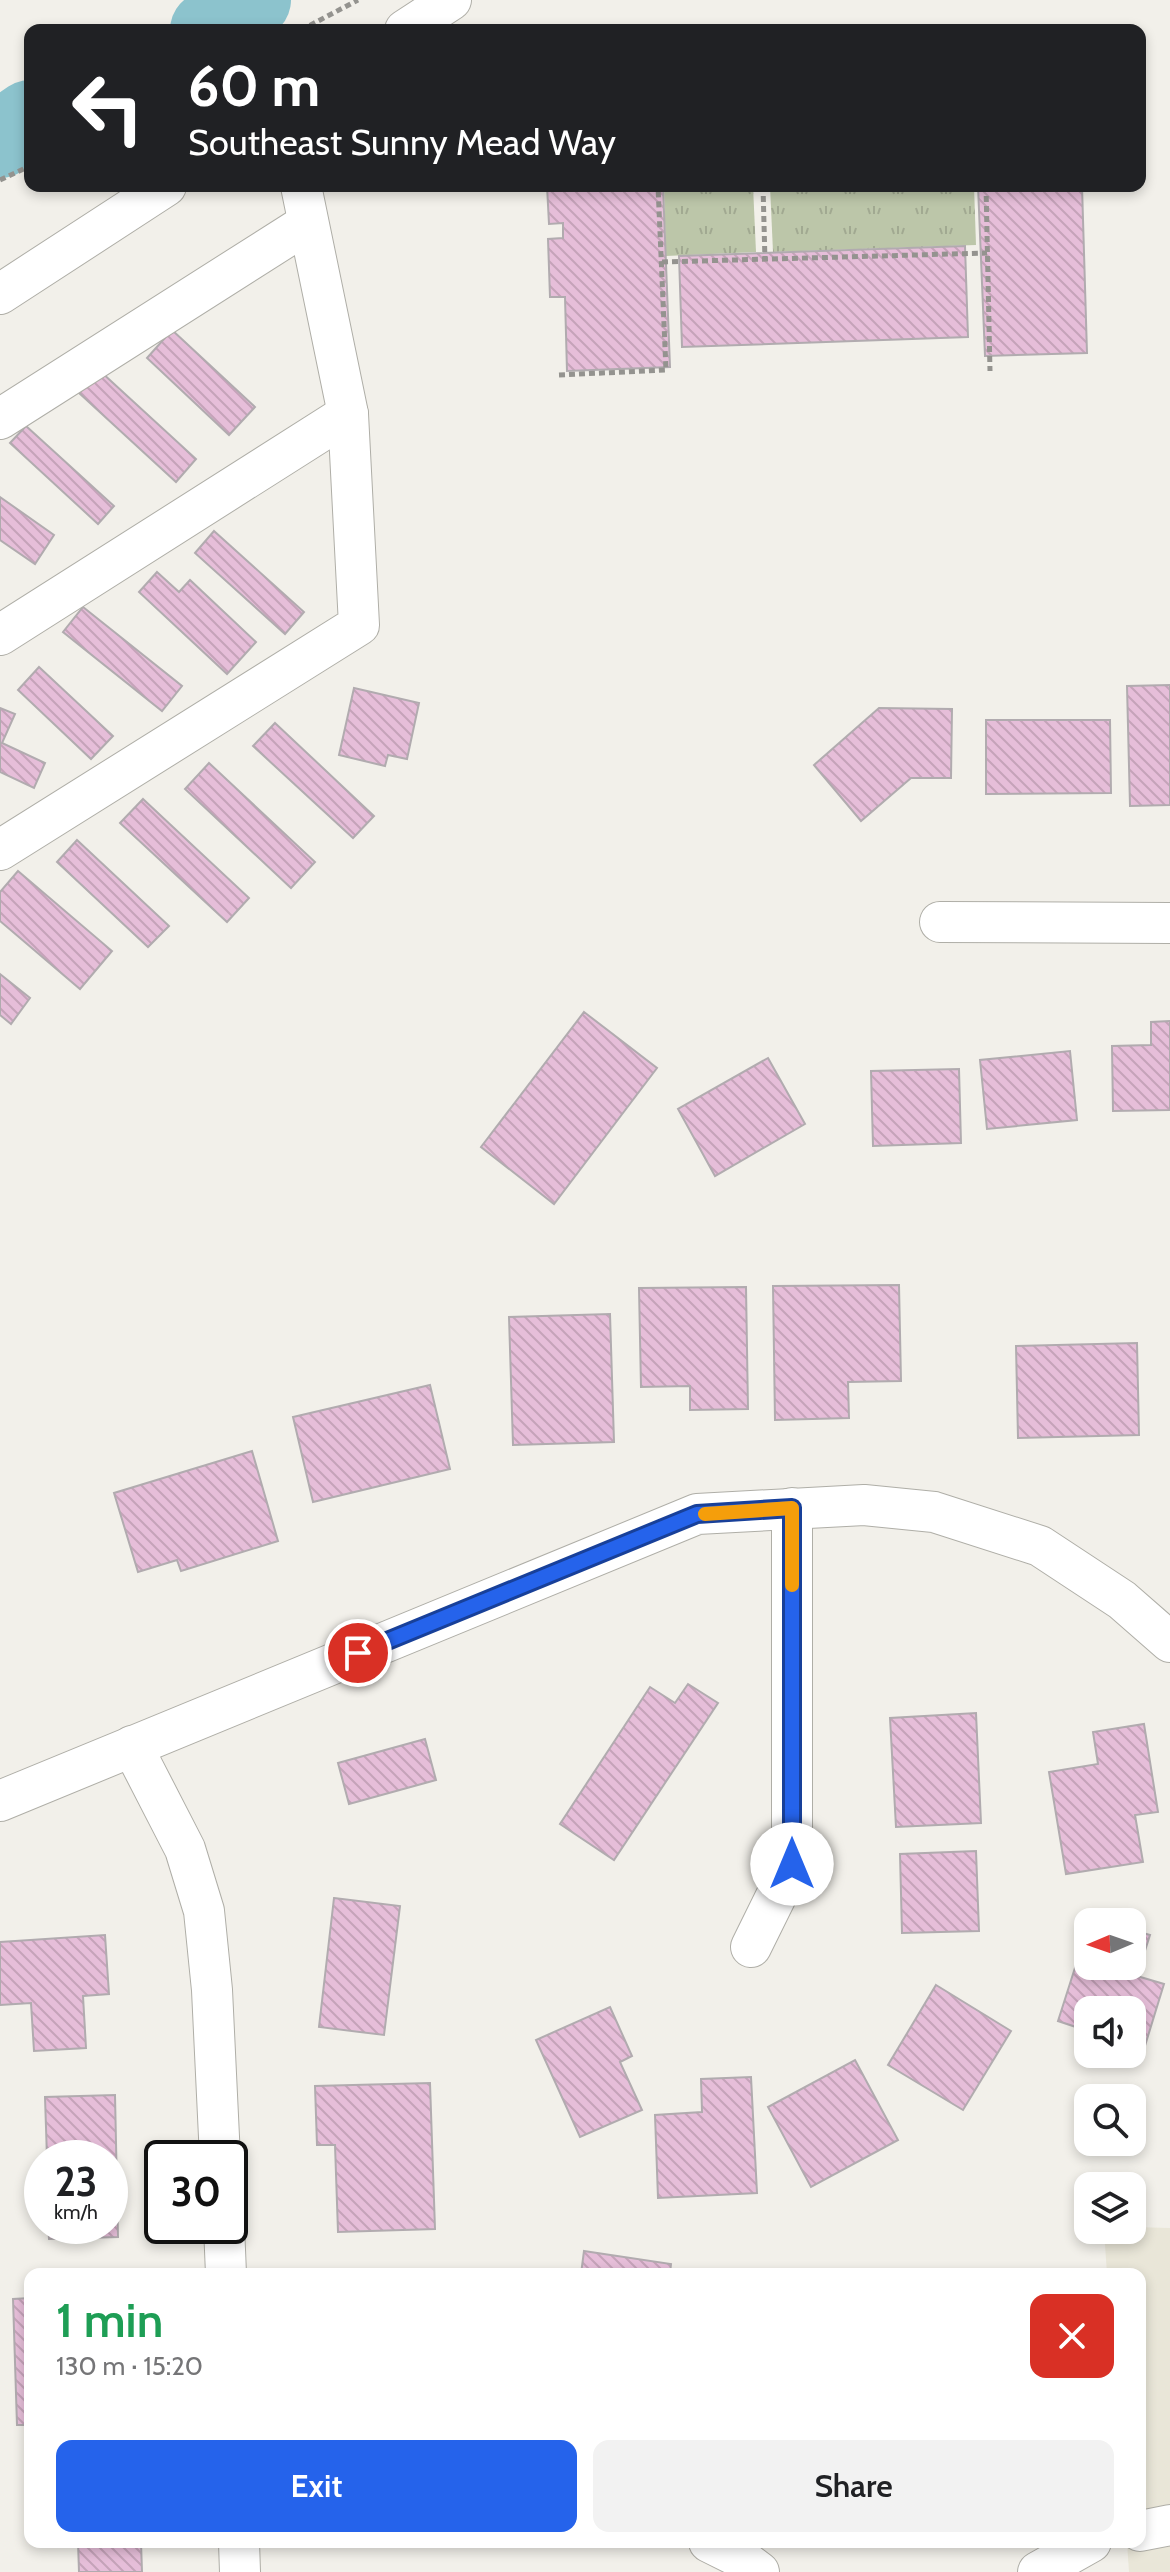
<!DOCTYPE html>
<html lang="en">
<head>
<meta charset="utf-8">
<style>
  :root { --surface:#fff; --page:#f2f2f2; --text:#202124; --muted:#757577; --accent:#2563eb }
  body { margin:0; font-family:Cabin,sans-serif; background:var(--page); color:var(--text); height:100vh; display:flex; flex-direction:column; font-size:30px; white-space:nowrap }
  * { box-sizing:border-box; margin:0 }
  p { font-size:26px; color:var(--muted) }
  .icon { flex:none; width:44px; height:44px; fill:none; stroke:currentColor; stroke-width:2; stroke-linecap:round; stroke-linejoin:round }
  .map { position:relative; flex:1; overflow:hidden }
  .drawer { position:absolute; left:24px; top:2268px; width:1122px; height:280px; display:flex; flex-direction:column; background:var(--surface); border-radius:16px; box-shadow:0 4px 12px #0003 }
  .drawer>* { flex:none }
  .hud { position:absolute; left:24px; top:24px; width:1122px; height:168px; border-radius:16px; box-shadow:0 4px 12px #0003; background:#202124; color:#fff; overflow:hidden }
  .needle { width:52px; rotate:268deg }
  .fabs { position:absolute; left:1074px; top:1908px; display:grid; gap:16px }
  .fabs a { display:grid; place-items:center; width:72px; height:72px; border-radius:16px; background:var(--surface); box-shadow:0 4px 12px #0003; font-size:40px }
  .speed { position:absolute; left:24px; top:2140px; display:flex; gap:16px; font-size:40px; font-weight:700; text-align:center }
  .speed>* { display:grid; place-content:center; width:104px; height:104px; border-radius:50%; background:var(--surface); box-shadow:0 4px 12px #0003; line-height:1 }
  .speed small { font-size:20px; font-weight:400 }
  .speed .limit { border:4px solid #111; border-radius:12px; background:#fff; color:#111 }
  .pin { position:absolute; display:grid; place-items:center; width:68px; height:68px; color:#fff; margin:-34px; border:4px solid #fff; border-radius:50%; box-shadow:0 2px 8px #0007 }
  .me { position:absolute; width:88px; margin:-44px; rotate:0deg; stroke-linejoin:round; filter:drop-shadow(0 0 6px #0008) }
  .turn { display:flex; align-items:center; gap:28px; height:168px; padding:0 32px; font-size:36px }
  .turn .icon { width:104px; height:104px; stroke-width:2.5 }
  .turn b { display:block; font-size:56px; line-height:68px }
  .round { display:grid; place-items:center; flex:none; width:84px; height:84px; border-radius:16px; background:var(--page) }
  .summary { display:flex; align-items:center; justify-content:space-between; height:136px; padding:0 32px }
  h1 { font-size:48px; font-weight:600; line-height:60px; color:#1e9e55 }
  .button { display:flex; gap:16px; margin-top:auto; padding:16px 32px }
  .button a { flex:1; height:92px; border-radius:16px; background:var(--accent); color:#fff; font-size:32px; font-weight:600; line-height:92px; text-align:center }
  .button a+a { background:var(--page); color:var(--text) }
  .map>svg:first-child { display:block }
  .built { fill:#e9e6d8 }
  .grass { fill:url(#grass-tufts) }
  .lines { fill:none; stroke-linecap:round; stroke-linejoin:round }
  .river { stroke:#8cc3cd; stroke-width:78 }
  .building { fill:url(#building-back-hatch); stroke:#b1abaf; stroke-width:2 }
  .street-casing { stroke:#afaea7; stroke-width:42 }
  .path { stroke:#94938f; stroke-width:5; stroke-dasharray:6 4; stroke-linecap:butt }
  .street { stroke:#fff; stroke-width:40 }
  .route-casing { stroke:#184099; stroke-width:20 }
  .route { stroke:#2563eb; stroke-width:14 }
  .slow { stroke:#f59e0b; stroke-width:14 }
</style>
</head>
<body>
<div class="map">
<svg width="1170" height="2572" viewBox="0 0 1170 2572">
  <defs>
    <pattern id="grass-tufts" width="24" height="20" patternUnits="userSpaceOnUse" patternTransform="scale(2)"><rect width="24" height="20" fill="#bcc6a9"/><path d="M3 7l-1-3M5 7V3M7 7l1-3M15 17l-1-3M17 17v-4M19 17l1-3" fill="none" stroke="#a1a991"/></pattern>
    <pattern id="building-back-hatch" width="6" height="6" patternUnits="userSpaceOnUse" patternTransform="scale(2)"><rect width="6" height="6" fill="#e6bed9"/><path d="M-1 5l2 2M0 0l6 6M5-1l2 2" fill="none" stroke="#c5a3b9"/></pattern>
  </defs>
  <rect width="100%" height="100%" fill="#f2f0ea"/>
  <path class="built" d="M1132,2227L1170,2228V2572H1129L1127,2542H1140V2274H1107L1104,2230H1132Z"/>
  <g class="grass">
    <path d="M664,186H753L756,252L666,256Z"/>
    <path d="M770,186H974L976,245L773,252Z"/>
  </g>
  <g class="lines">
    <g class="river">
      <path d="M209,30L252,0"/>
      <path d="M0,139L30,119"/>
    </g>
  </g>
  <g class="building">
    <path d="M547,186H663L670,367L567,371L565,297H550L548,239L563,238V223L549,224Z"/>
    <path d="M978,186H1082L1087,353L985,356Z"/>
    <path d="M965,246L968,337L682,347L679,256Z"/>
    <path d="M172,330L255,407L229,435L147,358Z"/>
    <path d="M100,371L196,459L176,482L79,393Z"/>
    <path d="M26,426L114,506L98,524L10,443Z"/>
    <path d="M0,497L54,535L35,564L0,540Z"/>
    <path d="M214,531L304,612L285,634L195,553Z"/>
    <path d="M157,572L179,592L190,580L256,642L227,674L139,592Z"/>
    <path d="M83,607L182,686L162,711L63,632Z"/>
    <path d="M39,667L113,736L91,759L18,690Z"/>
    <path d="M1170,685V805L1130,806L1127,686Z"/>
    <path d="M354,688L419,703L407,759L388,755L385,766L339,755Z"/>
    <path d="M0,708L15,714L2,743L45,763L34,788L0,772Z"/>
    <path d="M879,708L952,709L951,778H911L861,821L814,765Z"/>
    <path d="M986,720H1110L1111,793L986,794Z"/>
    <path d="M275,723L374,816L353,838L253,746Z"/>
    <path d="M209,763L315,862L291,888L185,789Z"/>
    <path d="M143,799L249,898L227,922L120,823Z"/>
    <path d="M77,840L169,926L148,947L57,862Z"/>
    <path d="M18,871L112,951L80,989L0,921V892Z"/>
    <path d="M0,974L30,998L11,1024L0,1015Z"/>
    <path d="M584,1012L657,1068L554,1204L481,1147Z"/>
    <path d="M1170,1021V1110L1113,1111L1112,1046L1151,1045V1022Z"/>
    <path d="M1070,1051L1077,1120L987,1129L980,1060Z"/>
    <path d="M768,1058L805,1124L715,1176L678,1109Z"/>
    <path d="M959,1069L961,1143L873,1146L871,1071Z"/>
    <path d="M899,1285L901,1381L848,1382L849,1418L775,1420L773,1286Z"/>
    <path d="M746,1287L748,1409L690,1410V1386L641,1387L639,1288Z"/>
    <path d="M610,1314L614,1442L513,1445L509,1317Z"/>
    <path d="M1137,1343L1139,1435L1018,1438L1016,1346Z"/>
    <path d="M430,1385L450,1469L313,1502L293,1417Z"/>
    <path d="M252,1451L278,1541L181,1571L177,1560L138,1572L114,1493Z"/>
    <path d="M688,1684L718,1703L614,1860L560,1824L650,1687L675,1703Z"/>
    <path d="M976,1713L981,1823L896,1827L890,1718Z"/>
    <path d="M1144,1724L1158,1812L1135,1815L1143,1862L1066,1874L1049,1772L1098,1764L1093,1732Z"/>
    <path d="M425,1739L436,1780L349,1804L338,1763Z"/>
    <path d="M976,1851L979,1931L902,1933L900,1854Z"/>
    <path d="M334,1898L400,1906L384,2035L319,2027Z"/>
    <path d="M1088,1927V1966H1132V1930L1150,1935L1137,1976L1164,1984L1144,2049L1132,2045V2010H1088V2031L1058,2021Z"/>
    <path d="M105,1935L109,1994L83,1996L86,2048L34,2051L31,2003L0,2005V1942Z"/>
    <path d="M936,1985L1011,2031L963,2110L888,2065Z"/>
    <path d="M610,2007L632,2056L620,2062L642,2110L580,2137L536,2040Z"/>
    <path d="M855,2060L898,2140L811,2187L768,2107Z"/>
    <path d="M751,2077L757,2193L658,2198L655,2115L702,2112L701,2079Z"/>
    <path d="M430,2083L435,2229L338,2232L335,2145H317L315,2086Z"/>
    <path d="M115,2095L118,2237L49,2239L48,2226H110V2158H47L45,2097Z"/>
    <path d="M584,2251L671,2264L670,2274H581Z"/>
    <path d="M997,2271V2274H885V2273Z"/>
    <path d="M30,2298V2425H17L13,2299Z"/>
    <path d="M78,2542H141L142,2572H79Z"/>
  </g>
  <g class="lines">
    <g class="street-casing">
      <g id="street">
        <path d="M405,30L451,0"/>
        <path d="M0,294L166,186"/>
        <path d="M0,419L308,223"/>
        <path d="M0,635L348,414"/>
        <path d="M0,850L359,625L348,414L301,186"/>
        <path d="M940,922L1170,923"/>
        <path d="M132,1746L185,1849L204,1911L212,1990L220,2158"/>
        <path d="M0,1801L697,1514L864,1505L934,1512L1040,1546L1122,1600L1170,1642"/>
        <path d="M751,1947L792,1864V1508"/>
        <path d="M224,2226L226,2274"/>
        <path d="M1140,2531L1170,2525"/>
        <path d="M239,2542L240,2572"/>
        <path d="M709,2542L739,2557L759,2572"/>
        <path d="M1038,2572L1091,2542"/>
      </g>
    </g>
    <g class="path">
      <path d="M301,30L358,0"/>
      <path d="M0,180L30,166"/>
      <path d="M763,186L765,261"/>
      <path d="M986,186L990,371"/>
      <path d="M662,262L987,253"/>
      <path d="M559,375L666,370L658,186"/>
    </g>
    <use href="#street" class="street"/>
  </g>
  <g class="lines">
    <g class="route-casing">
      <path id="route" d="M358,1653L697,1514L792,1508V1864"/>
    </g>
    <use href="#route" class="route"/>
    <path class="slow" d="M705,1514L792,1508V1585"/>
  </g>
</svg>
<div class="fabs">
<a><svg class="needle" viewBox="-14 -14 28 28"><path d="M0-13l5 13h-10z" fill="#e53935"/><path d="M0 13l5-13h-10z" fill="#757577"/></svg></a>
<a><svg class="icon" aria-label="sound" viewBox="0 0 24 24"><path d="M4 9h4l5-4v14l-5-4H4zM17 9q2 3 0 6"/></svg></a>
<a><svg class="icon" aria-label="search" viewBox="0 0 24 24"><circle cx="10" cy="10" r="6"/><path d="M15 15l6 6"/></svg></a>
<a><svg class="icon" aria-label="layers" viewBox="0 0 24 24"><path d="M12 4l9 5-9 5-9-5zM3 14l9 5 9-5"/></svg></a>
</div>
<div class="speed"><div>23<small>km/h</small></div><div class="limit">30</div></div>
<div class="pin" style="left:358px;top:1653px;background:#d93025"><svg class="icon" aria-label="arrive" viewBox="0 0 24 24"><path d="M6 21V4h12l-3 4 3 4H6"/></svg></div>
<svg class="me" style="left:792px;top:1864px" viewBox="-20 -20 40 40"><circle r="19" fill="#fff"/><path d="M0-13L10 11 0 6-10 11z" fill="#2563eb"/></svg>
<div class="hud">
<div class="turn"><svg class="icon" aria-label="left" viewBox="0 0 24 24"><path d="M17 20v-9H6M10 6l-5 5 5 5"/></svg><div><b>60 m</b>Southeast Sunny Mead Way</div></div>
</div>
<section class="drawer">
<div class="summary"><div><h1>1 min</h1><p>130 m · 15:20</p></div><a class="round" style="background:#d93025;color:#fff"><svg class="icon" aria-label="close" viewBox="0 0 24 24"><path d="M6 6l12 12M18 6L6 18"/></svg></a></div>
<div class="button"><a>Exit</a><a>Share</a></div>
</section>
</div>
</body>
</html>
